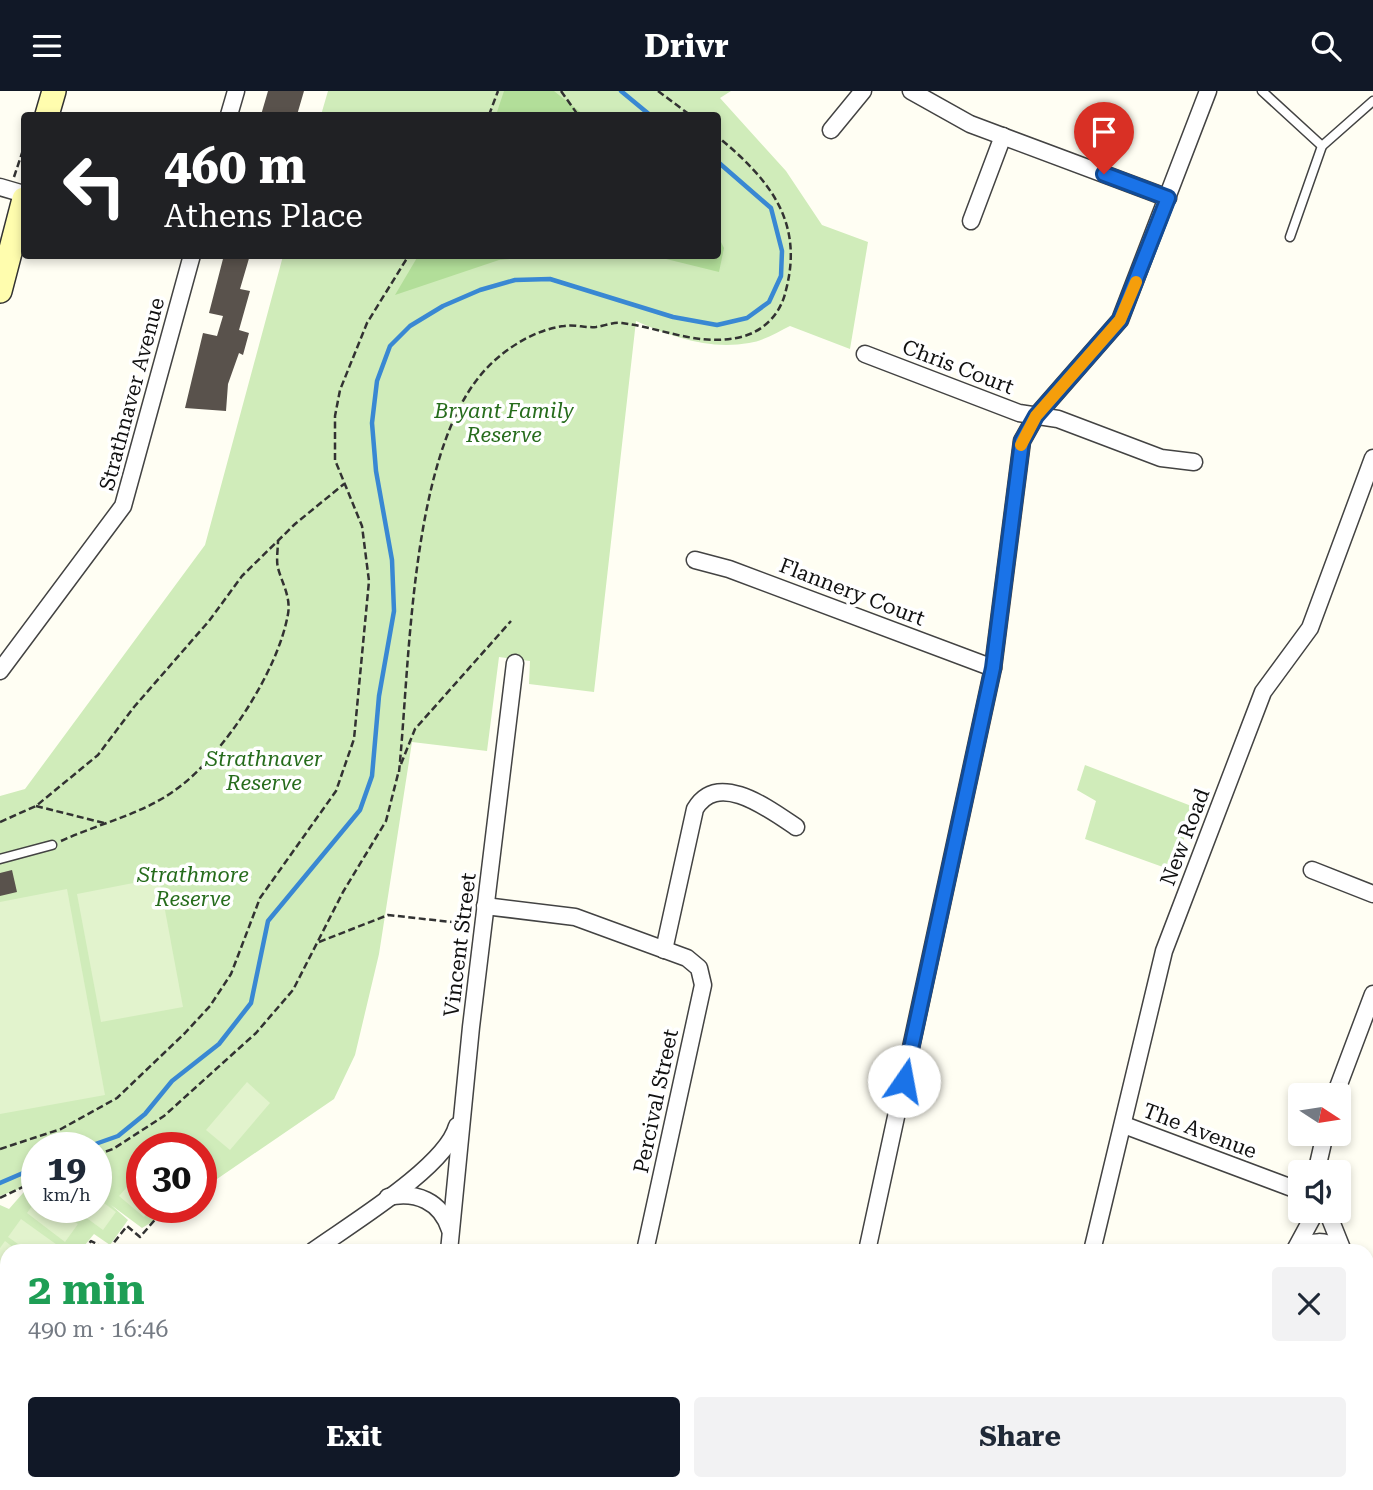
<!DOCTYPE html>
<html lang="en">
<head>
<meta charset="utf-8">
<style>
  :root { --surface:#fff; --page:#f2f2f3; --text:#1f2937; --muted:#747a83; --accent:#111827 }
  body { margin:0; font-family:"Roboto Serif",serif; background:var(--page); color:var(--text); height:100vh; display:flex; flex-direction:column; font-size:26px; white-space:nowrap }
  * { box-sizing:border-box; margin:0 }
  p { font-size:23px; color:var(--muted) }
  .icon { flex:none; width:38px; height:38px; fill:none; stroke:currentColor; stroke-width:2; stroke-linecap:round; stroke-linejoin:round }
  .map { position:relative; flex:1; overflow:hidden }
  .details { position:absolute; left:0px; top:1153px; width:1374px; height:247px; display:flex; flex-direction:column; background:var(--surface); border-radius:21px 21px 0 0; box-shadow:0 4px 10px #0003 }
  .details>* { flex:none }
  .guide { position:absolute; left:21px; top:21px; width:700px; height:147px; border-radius:7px; box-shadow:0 4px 10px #0003; background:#202124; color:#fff; overflow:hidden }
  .needle { width:46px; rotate:102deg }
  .tools { position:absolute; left:1288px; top:992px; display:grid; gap:14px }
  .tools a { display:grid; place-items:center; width:63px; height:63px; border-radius:7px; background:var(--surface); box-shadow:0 4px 10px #0003; font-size:35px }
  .speed { position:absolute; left:21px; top:1041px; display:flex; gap:14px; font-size:35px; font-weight:700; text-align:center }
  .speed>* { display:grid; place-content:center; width:91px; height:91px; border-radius:50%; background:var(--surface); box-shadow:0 4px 10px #0003; line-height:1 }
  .speed small { font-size:18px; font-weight:400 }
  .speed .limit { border:10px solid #d22; background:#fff; color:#111 }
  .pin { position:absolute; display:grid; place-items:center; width:60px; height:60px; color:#fff; margin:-72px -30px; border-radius:50% 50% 50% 0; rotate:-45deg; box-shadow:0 0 7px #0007 }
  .pin .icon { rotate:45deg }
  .me { position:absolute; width:77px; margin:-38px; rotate:12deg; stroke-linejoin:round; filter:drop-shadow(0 0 5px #0008) }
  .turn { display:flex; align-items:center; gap:24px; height:147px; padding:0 28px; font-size:32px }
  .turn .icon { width:91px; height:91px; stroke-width:2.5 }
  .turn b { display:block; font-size:49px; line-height:60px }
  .round { display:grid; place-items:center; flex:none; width:74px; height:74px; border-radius:7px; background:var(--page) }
  .headline { display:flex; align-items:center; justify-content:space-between; height:119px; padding:0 28px }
  h1 { font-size:42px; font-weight:700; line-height:52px; color:#1e9e55 }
  .primary-button { display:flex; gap:14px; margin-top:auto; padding:14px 28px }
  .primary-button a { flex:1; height:80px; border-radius:7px; background:var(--accent); color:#fff; font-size:28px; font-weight:700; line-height:80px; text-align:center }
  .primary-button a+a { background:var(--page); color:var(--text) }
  header { display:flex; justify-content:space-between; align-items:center; height:91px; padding:0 28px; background:var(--accent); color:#fff; font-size:32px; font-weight:700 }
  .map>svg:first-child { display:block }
  .green { fill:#d0ecba; fill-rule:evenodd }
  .forest { fill:#b2de99 }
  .pitch { fill:#e2f3cd }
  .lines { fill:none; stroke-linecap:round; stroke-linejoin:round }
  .stream { stroke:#3988d3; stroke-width:4.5 }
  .building { fill:#59524c }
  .lane-casing { stroke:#434343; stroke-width:11 }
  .street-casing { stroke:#434343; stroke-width:19 }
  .secondary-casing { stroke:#323232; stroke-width:26 }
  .path { stroke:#323232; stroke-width:2.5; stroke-dasharray:7 3.5; stroke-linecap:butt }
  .lane { stroke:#fff; stroke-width:8 }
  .street { stroke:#fff; stroke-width:16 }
  .secondary { stroke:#fffdae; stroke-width:23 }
  .route-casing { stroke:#114b97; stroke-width:18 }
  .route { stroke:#1a73e8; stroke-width:12 }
  .slow { stroke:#f59e0b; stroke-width:12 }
  .labels { text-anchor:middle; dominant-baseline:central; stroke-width:7; stroke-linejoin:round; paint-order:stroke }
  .street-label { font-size:21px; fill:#101010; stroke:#fff }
  .park-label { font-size:21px; font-style:italic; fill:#266c1c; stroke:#fff }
</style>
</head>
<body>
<header><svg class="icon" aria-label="menu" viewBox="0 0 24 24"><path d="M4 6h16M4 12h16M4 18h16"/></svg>Drivr<svg class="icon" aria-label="search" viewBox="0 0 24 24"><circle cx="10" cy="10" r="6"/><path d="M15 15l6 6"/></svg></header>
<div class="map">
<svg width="1373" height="1399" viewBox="0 0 1373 1399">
  <rect width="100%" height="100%" fill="#fffef3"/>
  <g class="green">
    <path d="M328,0H731L720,7L786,80L822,134L868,151L850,258L790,235C778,241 763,250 749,252C709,259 672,246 636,230L594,601L529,593L530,570L499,566L487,660L412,651L379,863L355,964L334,1008L201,1099V1057H142V1116L175,1117L142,1137L111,1114L128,1129L110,1154L94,1143L80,1160H7V1204L0,1199V1114L9,1118L30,1094L0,1105V705L25,698L205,454L283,165L718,164V24H321ZM37,1057H96V1116H37V1095L34,1093L37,1091Z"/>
    <path d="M1085,674L1194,716L1174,780L1085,748L1096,710L1077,699Z"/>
  </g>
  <g class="forest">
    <path d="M504,0H554L584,24H496Z"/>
    <path d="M718,145L724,157L719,181L654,165L718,164Z"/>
    <path d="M418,165V164L540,165L499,169L395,204Z"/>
  </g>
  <g class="pitch">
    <path d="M159,787L183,916L101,931L77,803Z"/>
    <path d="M67,798L105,1004L0,1023V811Z"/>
    <path d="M247,991L270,1012L230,1059L206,1039Z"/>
    <path d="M142,1079V1116L151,1117L144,1126L119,1105Z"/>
    <path d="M96,1106L116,1121L103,1139L73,1117L96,1116Z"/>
    <path d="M37,1108V1116L56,1117L78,1133L65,1151L27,1122Z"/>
    <path d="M21,1128L60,1156L57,1160H28L8,1146Z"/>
    <path d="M5,1150L18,1160H7V1180L0,1175V1157Z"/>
  </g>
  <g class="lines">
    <g class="stream">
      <path d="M621,0L650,24"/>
      <path d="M84,1057L118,1045L145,1023L172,990L219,953L251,912L268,830L360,719L372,685L379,605L394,520L392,469L376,380L372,332L377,290L390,255L410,235L443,215L480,199L515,189L550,188L673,226L717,234L747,227L769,211L781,185L782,160L771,117L718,71"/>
      <path d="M0,1092L37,1076"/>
    </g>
  </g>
  <g class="building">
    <path d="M268,0H304L297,24H261Z"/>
    <path d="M224,164H250L240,198L250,200L239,239L249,242L243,264L239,262L228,293L226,320L185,317L203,242L217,245L223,225L209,222Z"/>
    <path d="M12,779L17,801L0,805V782Z"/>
  </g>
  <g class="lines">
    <g class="lane-casing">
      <g id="lane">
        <path d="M1262,0L1322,55"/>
        <path d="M1290,146L1322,55L1373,10"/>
        <path d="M0,768L52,754"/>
      </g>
    </g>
    <g class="street-casing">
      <g id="street">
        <path d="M911,0L970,33L1168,107"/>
        <path d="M229,24L236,0"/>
        <path d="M831,39L863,0"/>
        <path d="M0,96L24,103"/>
        <path d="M971,130L1003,45"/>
        <path d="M865,263L1019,322L1058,328L1161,367L1194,371"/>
        <path d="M695,469L729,478L993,577"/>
        <path d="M0,580L123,415L192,164"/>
        <path d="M1312,779L1373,803"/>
        <path d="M485,815L575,826L687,867L699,877L703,894L645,1160"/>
        <path d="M664,859L695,718C718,679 769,718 796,736"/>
        <path d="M1335,1004L1373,903"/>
        <path d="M1124,1034L1300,1100"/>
        <path d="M1316,1082L1325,1043"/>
        <path d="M388,1106C416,1100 441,1110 450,1139"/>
        <path d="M1327,1120L1343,1160"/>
        <path d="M1296,1157L1316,1120"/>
        <path d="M1295,1159C1314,1149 1323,1148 1342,1159"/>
        <path d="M313,1160C349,1134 446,1076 457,1035"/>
        <path d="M449,1160L471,936L515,572"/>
        <path d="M867,1160L993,577L1022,350L1036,325L1120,229L1208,0"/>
        <path d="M1092,1160L1164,860L1263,601L1310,537L1373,367"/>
        <path d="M1367,1244L1373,1265"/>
        <path d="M0,1386L7,1381"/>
        <path d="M362,1399L370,1393"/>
        <path d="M794,1399L797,1393"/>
        <path d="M1001,1399L1003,1393"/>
        <path d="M1204,1399L1206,1393"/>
      </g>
    </g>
    <g class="secondary-casing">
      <g id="secondary">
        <path d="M47,24L54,0"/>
        <path d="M0,200L24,108"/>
      </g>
    </g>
    <g class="path">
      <path d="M561,0L578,24"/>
      <path d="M658,0L690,24"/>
      <path d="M489,24L498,0"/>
      <path d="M14,86L24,56"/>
      <path d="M401,673L415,638L511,530"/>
      <path d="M399,681C410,572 410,372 479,286C499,261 532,239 564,235C574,233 585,237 596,236C604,235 613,231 622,232C662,237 699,256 741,246C765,240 781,222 786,199C804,130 769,88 718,46"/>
      <path d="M36,715L104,732"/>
      <path d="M0,731L36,715L98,664L134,616L209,530L242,485L295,433L344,393"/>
      <path d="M61,750C100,732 144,723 178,697C224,663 278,580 288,523C291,506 282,492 278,477C276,469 278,458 278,450"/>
      <path d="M319,851L388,824L470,833"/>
      <path d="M0,1058L61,1038L117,1007L185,942L210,915L231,883L260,807L336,700L354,648L369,490L362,435L335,369V325L340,299L367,232L409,164"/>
      <path d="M201,1062L205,1058"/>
      <path d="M96,1064L113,1058L164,1025L256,942L293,899L343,801L386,730L398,683"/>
      <path d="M0,1107L37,1089"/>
      <path d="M83,1160L91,1150L108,1159L127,1135L140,1146L166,1116"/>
      <path d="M0,1206L7,1211"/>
      <path d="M518,1399V1393"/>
    </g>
    <use href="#lane" class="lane"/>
    <use href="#street" class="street"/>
    <use href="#secondary" class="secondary"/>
  </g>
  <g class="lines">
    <g class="route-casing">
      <path id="route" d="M904,990L993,577L1022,350L1036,325L1120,229L1168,107L1104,83"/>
    </g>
    <use href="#route" class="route"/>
    <path class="slow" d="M1021,354L1036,325L1120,229L1136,191"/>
  </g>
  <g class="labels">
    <g class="street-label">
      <text transform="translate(958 276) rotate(21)">Chris Court</text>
      <text transform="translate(132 303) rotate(-75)">Strathnaver Avenue</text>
      <text transform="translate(852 501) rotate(21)">Flannery Court</text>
      <text transform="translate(1185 746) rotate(-69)">New Road</text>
      <text transform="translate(460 854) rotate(-83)">Vincent Street</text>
      <text transform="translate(656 1010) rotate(-78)">Percival Street</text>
      <text transform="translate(1200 1040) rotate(21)">The Avenue</text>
    </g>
    <g class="park-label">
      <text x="504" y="320">Bryant Family<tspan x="504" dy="24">Reserve</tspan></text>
      <text x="264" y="668">Strathnaver<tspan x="264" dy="24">Reserve</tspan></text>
      <text x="193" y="784">Strathmore<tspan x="193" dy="24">Reserve</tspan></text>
    </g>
  </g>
</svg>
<div class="tools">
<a><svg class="needle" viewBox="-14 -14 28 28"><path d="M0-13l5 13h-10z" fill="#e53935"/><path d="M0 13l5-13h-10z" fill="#747a83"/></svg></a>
<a><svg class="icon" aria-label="sound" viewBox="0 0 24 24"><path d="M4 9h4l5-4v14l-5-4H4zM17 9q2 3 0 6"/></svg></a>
</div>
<div class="speed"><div>19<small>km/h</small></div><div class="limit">30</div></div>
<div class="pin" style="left:1104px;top:83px;background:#d93025"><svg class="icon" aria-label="arrive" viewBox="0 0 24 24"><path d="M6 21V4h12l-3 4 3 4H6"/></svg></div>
<svg class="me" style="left:904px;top:990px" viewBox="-20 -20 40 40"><circle r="19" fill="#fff"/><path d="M0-13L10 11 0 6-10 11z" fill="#1a73e8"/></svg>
<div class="guide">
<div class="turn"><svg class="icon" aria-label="left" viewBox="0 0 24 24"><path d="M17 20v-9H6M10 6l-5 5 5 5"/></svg><div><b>460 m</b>Athens Place</div></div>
</div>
<section class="details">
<div class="headline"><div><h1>2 min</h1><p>490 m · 16:46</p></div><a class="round"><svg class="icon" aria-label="close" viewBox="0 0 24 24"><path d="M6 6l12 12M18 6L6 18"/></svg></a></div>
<div class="primary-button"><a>Exit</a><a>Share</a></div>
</section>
</div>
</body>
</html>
